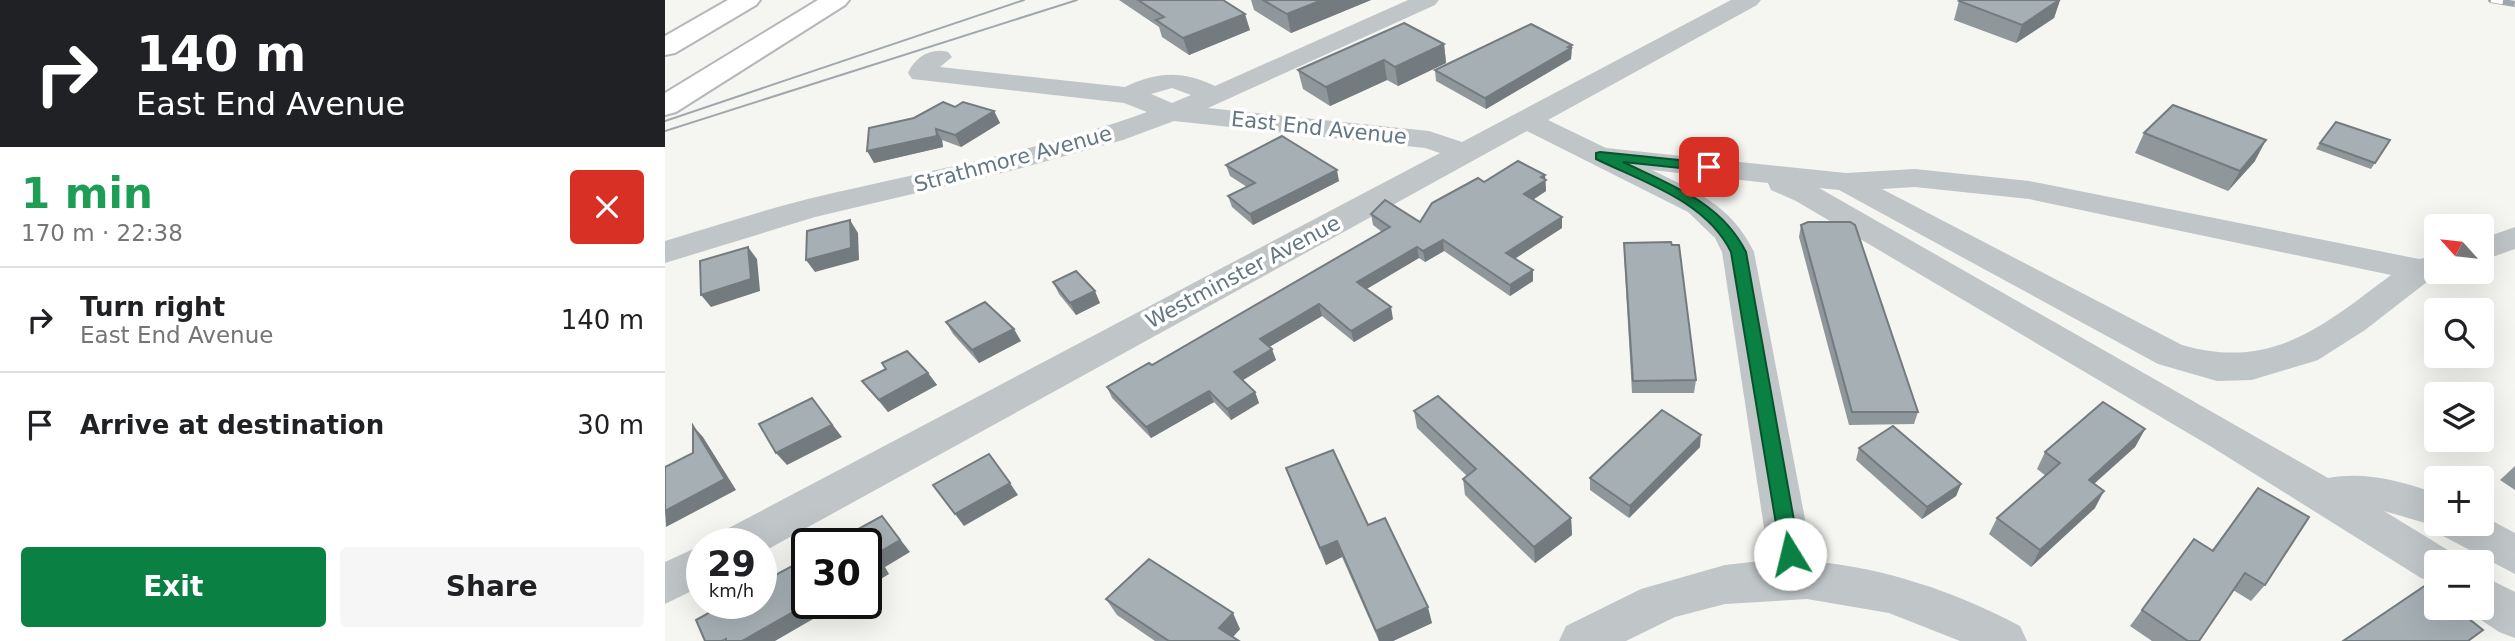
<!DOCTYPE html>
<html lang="en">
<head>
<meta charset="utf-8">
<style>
  :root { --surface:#fff; --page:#f6f6f6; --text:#202124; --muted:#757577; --line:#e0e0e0; --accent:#0b8043 }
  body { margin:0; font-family:"DejaVu Sans",sans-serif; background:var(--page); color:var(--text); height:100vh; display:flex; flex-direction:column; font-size:26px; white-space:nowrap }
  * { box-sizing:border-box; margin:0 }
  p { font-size:23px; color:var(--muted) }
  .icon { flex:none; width:38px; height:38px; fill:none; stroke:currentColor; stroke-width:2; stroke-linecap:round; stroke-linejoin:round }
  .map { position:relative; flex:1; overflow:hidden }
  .panel { display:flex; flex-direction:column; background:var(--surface); width:665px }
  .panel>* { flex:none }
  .guide { background:#202124; color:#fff; overflow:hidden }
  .needle { width:46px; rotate:297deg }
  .tools { position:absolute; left:1759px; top:214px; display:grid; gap:14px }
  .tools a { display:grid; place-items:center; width:70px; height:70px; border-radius:7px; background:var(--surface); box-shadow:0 7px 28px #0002; font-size:35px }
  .speed { position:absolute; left:21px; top:528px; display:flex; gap:14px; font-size:35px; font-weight:700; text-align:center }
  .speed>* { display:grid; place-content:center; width:91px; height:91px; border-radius:50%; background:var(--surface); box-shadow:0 7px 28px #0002; line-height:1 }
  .speed small { font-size:18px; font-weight:400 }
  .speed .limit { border:4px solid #111; border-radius:10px; background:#fff; color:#111 }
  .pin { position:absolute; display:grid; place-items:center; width:60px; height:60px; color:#fff; margin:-30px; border-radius:14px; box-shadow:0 4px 10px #0006 }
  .me { position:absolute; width:77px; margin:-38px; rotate:351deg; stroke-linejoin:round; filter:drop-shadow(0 0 5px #0008) }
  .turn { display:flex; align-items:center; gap:24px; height:147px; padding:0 21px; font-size:32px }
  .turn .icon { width:91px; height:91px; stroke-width:2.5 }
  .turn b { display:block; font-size:49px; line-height:60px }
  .round { display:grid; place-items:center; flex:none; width:74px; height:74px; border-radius:7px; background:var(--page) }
  .headline { display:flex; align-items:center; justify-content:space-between; height:119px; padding:0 21px }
  h1 { font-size:42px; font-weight:700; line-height:52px; color:#1e9e55 }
  .button { display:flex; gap:14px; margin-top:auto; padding:14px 21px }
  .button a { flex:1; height:80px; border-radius:7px; background:var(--accent); color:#fff; font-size:28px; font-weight:700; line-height:80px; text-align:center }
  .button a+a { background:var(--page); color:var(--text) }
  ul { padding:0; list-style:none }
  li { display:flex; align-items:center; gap:21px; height:105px; padding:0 21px; border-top:2px solid var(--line) }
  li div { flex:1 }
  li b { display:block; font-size:26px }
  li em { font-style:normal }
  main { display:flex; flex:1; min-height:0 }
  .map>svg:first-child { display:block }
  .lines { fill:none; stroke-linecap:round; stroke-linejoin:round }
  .highway-casing { stroke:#b3b7ba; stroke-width:4 }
  .minor { fill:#c0c5c7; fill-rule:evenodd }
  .highway { fill:#fff; fill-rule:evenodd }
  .tram { stroke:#a0a8ad; stroke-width:2 }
  .rail-casing { stroke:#a0a8ad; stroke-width:6 }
  .rail { stroke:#fff; stroke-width:4.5; stroke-dasharray:12; stroke-linecap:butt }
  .wall { fill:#8f979b }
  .shaded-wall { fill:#747b7e }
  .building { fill:#a6b0b4; stroke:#747b7e; stroke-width:2 }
  .route { fill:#0b8043; stroke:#07532c; stroke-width:2 }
  .labels { text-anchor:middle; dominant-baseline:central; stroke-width:7; stroke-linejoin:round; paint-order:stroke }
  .street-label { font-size:21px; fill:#637783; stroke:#fff }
</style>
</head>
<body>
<main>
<section class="panel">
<div class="guide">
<div class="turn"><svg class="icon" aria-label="right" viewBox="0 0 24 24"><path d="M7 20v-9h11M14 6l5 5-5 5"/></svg><div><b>140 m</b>East End Avenue</div></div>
</div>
<div class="headline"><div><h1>1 min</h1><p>170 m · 22:38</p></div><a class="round" style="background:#d93025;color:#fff"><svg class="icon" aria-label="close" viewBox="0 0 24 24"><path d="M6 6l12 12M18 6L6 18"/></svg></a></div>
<ul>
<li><svg class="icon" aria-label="right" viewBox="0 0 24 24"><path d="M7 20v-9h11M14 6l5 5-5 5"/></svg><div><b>Turn right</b><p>East End Avenue</p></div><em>140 m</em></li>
<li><svg class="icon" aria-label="arrive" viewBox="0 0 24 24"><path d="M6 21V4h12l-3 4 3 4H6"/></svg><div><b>Arrive at destination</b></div><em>30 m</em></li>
</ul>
<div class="button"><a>Exit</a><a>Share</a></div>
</section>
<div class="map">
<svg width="1850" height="641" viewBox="0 0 1850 641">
  <rect width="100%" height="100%" fill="#f5f5f1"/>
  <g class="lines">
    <g class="highway-casing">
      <g id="highway">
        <path d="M63,0H95L91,5L10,53L0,55V36Z"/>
        <path d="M153,0H184L180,5L11,112L0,115V93Z"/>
      </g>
    </g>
    <g class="minor">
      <path d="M743,0H774L770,5L543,108L764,131L797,142L1066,0H1096L1092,5L883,120L941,148L1181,173L1250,169L1364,181L1754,259L1771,256V271H1781L1780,274L1767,278L1700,330L1653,360L1587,380L1552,381L1493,364L1174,190L1154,188L1663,478C1701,471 1735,481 1771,493V523H1816V515L1850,533V574L1778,536L1774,527L1719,511L1786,552L1791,562H1771V584L1756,578L1545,446L1131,201L1106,190L1103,183L987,170C1032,192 1066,205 1089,252L1148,561C1222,569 1289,591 1355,626L1362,641H1295L1224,613L1142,599L1060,604L1010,617L961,641H894L901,626L976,589L1060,565L1104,560L1057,252L1050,238L1023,212L862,131L96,553V544H52L58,531L775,153L760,148L509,121L458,140L349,170L150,217L0,263V241C47,227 95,211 143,199C256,172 372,152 482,112L459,103L247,79L243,73C250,57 266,47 283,52L287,57L275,67L460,87C494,71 517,71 550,86ZM507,88L526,95L507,103L486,94ZM1250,187L1364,199L1726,275C1658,326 1607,371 1517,345L1217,189Z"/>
      <path d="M1850,227V249L1816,261V239Z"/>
      <path d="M37,545V586L0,604V562Z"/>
      <path d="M1816,575L1850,592V638L1834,632L1800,609L1816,607Z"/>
    </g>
    <use href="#highway" class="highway"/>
    <g class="tram">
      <path d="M0,121L359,0"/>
      <path d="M0,131L412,0"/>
    </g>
    <g class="rail-casing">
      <path id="rail" d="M1826,0L1850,4"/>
    </g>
    <use href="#rail" class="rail"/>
  </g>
  <g class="wall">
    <path d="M454,0H558L585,30L524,55L497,37L494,27Z"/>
    <path d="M586,0H706L626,33L589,10Z"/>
    <path d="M1395,0L1389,18L1351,43L1289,20L1294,1Z"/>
    <path d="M779,44L781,63L733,86L722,80L665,106L638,89L633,70Z"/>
    <path d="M907,45L906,59L821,109L771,81L770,70Z"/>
    <path d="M290,107L329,111L335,123L296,147L277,140L278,147L209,163L249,118Z"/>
    <path d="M1479,133L1590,161L1563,191L1470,153Z"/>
    <path d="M1725,140L1706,169L1651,149L1655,143Z"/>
    <path d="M561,165L674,181L588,225L567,207L563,196L582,187L565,176Z"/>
    <path d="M880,175L881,191L868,200L897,217V228L850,258L868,270V281L845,296L779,251L760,262L754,258L701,289L728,319L689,342L657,316L604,347L611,360L578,380L590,392L594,403L566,420L549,402L486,438L447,398L442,387L487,365L717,232L708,225L706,214L755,222L819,182Z"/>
    <path d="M1136,225L1253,412L1249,424L1184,425L1134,237Z"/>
    <path d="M959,243L1031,380L1029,393H967L959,255Z"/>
    <path d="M388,282L435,303L411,315L394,294Z"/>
    <path d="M281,322L356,341L314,363L288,334Z"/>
    <path d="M263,373L272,385L223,412L197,381Z"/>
    <path d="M749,411L906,518L907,535L870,563L800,495L798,479L802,476L752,428Z"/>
    <path d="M1480,429L1470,447L1429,484L1430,508L1366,567L1324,534L1332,518L1381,476L1372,469L1380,452Z"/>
    <path d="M1035,447L964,518L925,490V478Z"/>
    <path d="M1194,448L1296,484L1291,496L1257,519L1191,460Z"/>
    <path d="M1850,466V490L1835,480Z"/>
    <path d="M621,468L703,525L767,623L728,641H714L677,557L661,565L627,485Z"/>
    <path d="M1593,488L1600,585L1586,601L1568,590L1534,641H1487L1465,626L1529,539L1547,550Z"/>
    <path d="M441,599L575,629L568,637L574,641H490L452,615Z"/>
  </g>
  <g class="shaded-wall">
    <path d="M657,0H706L626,33L622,14Z"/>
    <path d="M1395,0L1389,18L1351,43L1357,25Z"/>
    <path d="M580,14L585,30L524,55L518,38Z"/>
    <path d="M779,44L781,63L733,86L730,67Z"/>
    <path d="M907,45L906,59L821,109L820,98Z"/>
    <path d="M719,60L722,80L665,106L661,87Z"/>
    <path d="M329,111L335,123L296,147L290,135Z"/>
    <path d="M271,129L277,140L278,147L209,163L202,151Z"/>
    <path d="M1601,140L1590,161L1563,191L1575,171Z"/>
    <path d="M672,170L674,181L588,225L585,214Z"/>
    <path d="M880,175L881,191L859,205V194Z"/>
    <path d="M897,217V228L842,264L841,253Z"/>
    <path d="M185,220L193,233L194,260L150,272L141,260Z"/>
    <path d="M778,240L779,251L760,262L758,251Z"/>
    <path d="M83,247L92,259L95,291L46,307L36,295Z"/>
    <path d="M752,247L754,258L695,293L692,282Z"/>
    <path d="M868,270V281L845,296V285Z"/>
    <path d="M430,291L435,303L411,315L405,303Z"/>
    <path d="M654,304L657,316L599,350L595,339Z"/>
    <path d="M726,307L728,319L689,342L686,331Z"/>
    <path d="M349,329L356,341L314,363L307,350Z"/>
    <path d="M607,349L611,360L573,383L569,372Z"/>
    <path d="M263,373L272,385L223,412L214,400Z"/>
    <path d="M544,391L549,402L486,438L481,427Z"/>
    <path d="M590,392L594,403L566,420L562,409Z"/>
    <path d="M147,398L177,437L122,465L111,453Z"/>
    <path d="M28,426L38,437L71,490L1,527L0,511L60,479Z"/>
    <path d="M1480,429L1470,447L1414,497L1424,480Z"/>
    <path d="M1036,435L1035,447L964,518L965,506Z"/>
    <path d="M345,483L353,495L299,526L290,514Z"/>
    <path d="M1296,484L1291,496L1257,519L1262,507Z"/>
    <path d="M1439,491L1430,508L1366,567L1375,550Z"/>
    <path d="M217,516L245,552L220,567L224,574L201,588V570L210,555Z"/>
    <path d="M906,518L907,535L870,563L869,547Z"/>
    <path d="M672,541L677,557L661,565L655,548Z"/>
    <path d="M142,604H174L110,641H77Z"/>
    <path d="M763,607L767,623L728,641H714L711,631Z"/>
    <path d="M568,613L575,629L564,641L554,628Z"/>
  </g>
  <g class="building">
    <path d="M473,0H558L580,14L518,38L491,20L499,17Z"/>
    <path d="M598,0H657L622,14Z"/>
    <path d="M1296,0H1394L1357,25L1294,1Z"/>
    <path d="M739,23L779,44L730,67L719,60L661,87L633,70Z"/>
    <path d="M866,24L907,45L903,47L906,48L820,98L770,70Z"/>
    <path d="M278,102L290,107L298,102L329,111L290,135L271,129L272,136L202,151L204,128L249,118Z"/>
    <path d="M1508,105L1601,140L1575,171L1479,133Z"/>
    <path d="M1671,122L1725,140L1710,163L1655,143Z"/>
    <path d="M617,136L672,170L585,214L563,196L590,183L561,165Z"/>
    <path d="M853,161L880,175L876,177L881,180L859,194L897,217L841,253L868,270L845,285L778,240L758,251L752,247L692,282L726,307L686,331L654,304L595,339L607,349L569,372L590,392L562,409L544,391L481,427L442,387L484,363L487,365L725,227L706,214L720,200L755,222L767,203L813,178L819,182Z"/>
    <path d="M185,220L186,248L141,260L142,231Z"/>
    <path d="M1143,222H1185L1190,225L1253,412H1187L1136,225Z"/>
    <path d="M1006,242L1007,245H1014L1031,380L968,381L959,243Z"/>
    <path d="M83,247L86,279L36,295L35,261Z"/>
    <path d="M411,271L430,291L405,303L388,282Z"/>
    <path d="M320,302L349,329L307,350L281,322Z"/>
    <path d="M242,351L263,373L214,400L197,381L221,369L217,363Z"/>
    <path d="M773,396L906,518L869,547L798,479L811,469L749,411Z"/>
    <path d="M147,398L167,425L111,453L94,424Z"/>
    <path d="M1438,402L1480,429L1424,480L1439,491L1375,550L1332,518L1395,463L1380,452Z"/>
    <path d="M997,410L1036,435L965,506L925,478Z"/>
    <path d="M28,426L60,479L0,511V467L28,453Z"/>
    <path d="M1228,426L1296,484L1262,507L1194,448Z"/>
    <path d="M668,450L703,525L720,518L763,607L711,631L672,541L655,548L621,468Z"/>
    <path d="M324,454L345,483L290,514L268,485Z"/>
    <path d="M1593,488L1644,517L1600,585L1580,573L1534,641H1523L1477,610L1529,539L1548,551Z"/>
    <path d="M217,516L235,540L210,555L214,563L201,570V544H166Z"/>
    <path d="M142,558V604L77,641H61V639L57,641H40L31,620L60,604H96V583Z"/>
    <path d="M484,559L568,613L554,628L574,641H504L441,599Z"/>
    <path d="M1761,585L1771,593V607H1789L1818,630L1803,641H1678Z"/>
  </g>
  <path class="route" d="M935,152L1044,163L1051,167L1044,171L958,162C1006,185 1056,202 1081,252L1135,554L1132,560L1125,562L1118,560L1116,554L1066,252C1041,201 978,182 931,159V153Z"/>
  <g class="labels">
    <g class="street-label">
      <text transform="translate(654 128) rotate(6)">East End Avenue</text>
      <text transform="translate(348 159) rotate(-15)">Strathmore Avenue</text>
      <text transform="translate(578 272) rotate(-28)">Westminster Avenue</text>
    </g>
  </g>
</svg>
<div class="tools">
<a><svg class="needle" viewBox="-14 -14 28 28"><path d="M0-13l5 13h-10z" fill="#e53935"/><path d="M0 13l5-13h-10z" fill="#757577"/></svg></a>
<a><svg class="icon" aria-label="search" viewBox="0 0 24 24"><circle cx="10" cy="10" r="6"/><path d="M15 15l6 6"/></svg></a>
<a><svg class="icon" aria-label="layers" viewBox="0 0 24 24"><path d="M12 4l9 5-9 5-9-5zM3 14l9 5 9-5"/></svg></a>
<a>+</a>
<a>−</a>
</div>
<div class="speed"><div>29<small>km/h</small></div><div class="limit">30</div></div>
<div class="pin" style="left:1044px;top:167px;background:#d93025"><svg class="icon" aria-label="arrive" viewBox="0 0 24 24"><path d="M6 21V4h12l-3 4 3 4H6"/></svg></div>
<svg class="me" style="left:1125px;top:554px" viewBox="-20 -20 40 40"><circle r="19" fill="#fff"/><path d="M0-13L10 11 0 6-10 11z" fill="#0b8043"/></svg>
</div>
</main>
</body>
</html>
